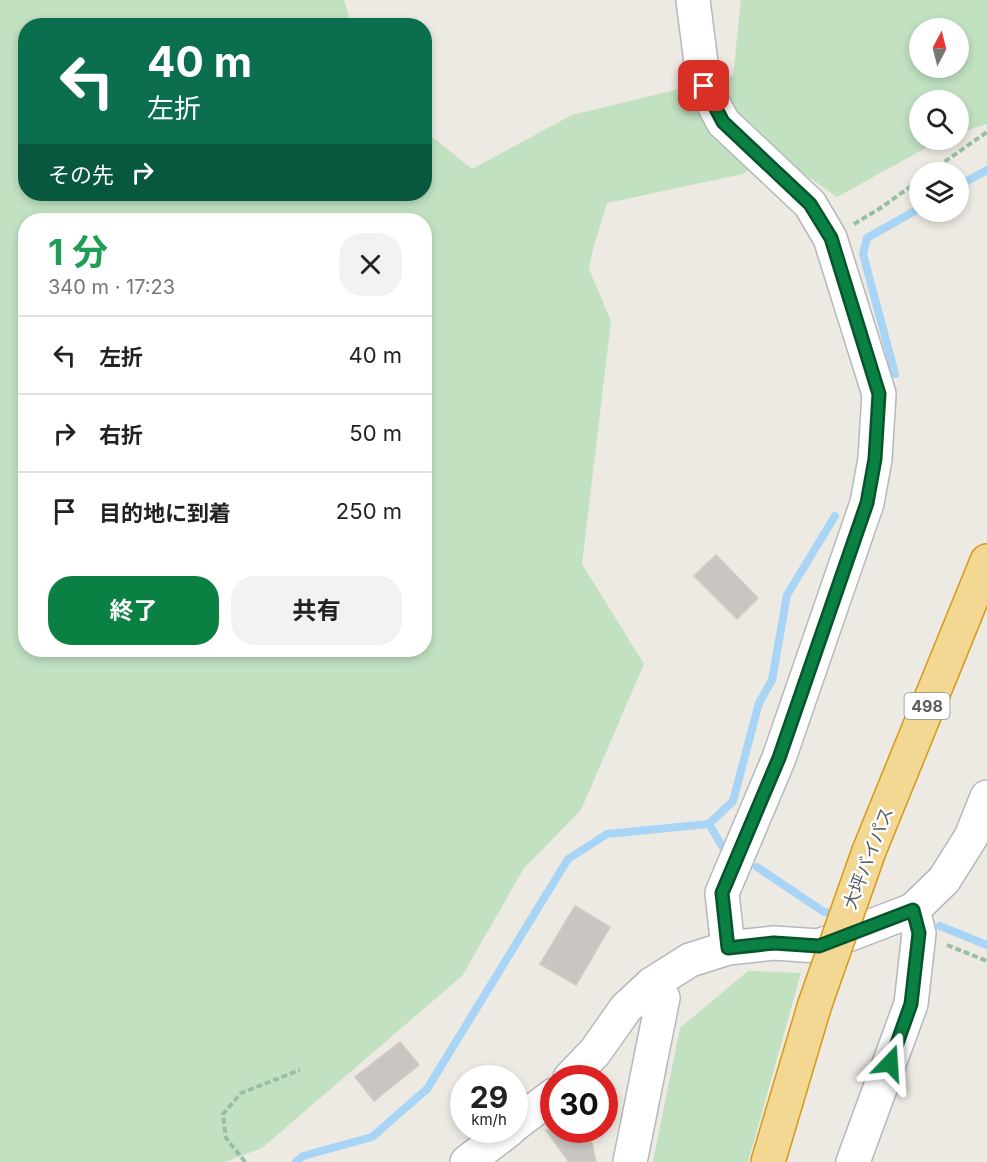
<!DOCTYPE html>
<html lang="ja">
<head>
<meta charset="utf-8">
<style>
  :root { --surface:#fff; --page:#f2f2f2; --text:#222; --muted:#767676; --line:#e0e0e0; --accent:#0b8043 }
  body { margin:0; font-family:Inter,"Noto Sans JP",sans-serif; background:var(--page); color:var(--text); height:100vh; display:flex; flex-direction:column; font-size:22px; white-space:nowrap }
  * { box-sizing:border-box; margin:0 }
  p { font-size:20px; color:var(--muted) }
  .icon { flex:none; width:33px; height:33px; fill:none; stroke:currentColor; stroke-width:2; stroke-linecap:round; stroke-linejoin:round }
  .map { position:relative; flex:1; overflow:hidden }
  .side { position:absolute; left:18px; top:213px; width:414px; height:444px; display:flex; flex-direction:column; background:var(--surface); border-radius:24px; box-shadow:0 3px 9px #0003 }
  .side>* { flex:none }
  .banner { position:absolute; left:18px; top:18px; width:414px; height:183px; border-radius:24px; box-shadow:0 3px 9px #0003; background:#0b6e4f; color:#fff; overflow:hidden }
  .needle { width:39px; rotate:7deg }
  .controls { position:absolute; left:909px; top:18px; display:grid; gap:12px }
  .controls a { display:grid; place-items:center; width:60px; height:60px; border-radius:50%; background:var(--surface); box-shadow:0 3px 9px #0003; font-size:30px }
  .speed { position:absolute; left:450px; top:1065px; display:flex; gap:12px; font-size:30px; font-weight:700; text-align:center }
  .speed>* { display:grid; place-content:center; width:78px; height:78px; border-radius:50%; background:var(--surface); box-shadow:0 3px 9px #0003; line-height:1 }
  .speed small { font-size:15px; font-weight:400 }
  .speed .limit { border:9px solid #d22; background:#fff; color:#111 }
  .pin { position:absolute; display:grid; place-items:center; width:51px; height:51px; color:#fff; margin:-26px; border-radius:12px; box-shadow:0 3px 9px #0006 }
  .me { position:absolute; width:66px; margin:-33px; rotate:20deg; stroke-linejoin:round; filter:drop-shadow(0 0 4px #0008) }
  .turn { display:flex; align-items:center; gap:21px; height:126px; padding:0 30px; font-size:27px }
  .turn .icon { width:78px; height:78px; stroke-width:2.5 }
  .turn b { display:block; font-size:42px; line-height:51px }
  .then { display:flex; align-items:center; height:57px; padding:0 30px; background:#0003; gap:12px; font-size:22px }
  .round { display:grid; place-items:center; flex:none; width:63px; height:63px; border-radius:24px; background:var(--page) }
  .headline { display:flex; align-items:center; justify-content:space-between; height:102px; padding:0 30px }
  h1 { font-size:36px; font-weight:700; line-height:45px; color:#1e9e55 }
  .button { display:flex; gap:12px; margin-top:auto; padding:12px 30px }
  .button a { flex:1; height:69px; border-radius:24px; background:var(--accent); color:#fff; font-size:24px; font-weight:700; line-height:69px; text-align:center }
  .button a+a { background:var(--page); color:var(--text) }
  ul { padding:0; list-style:none }
  li { display:flex; align-items:center; gap:18px; height:78px; padding:0 30px; border-top:2px solid var(--line) }
  li div { flex:1 }
  li b { display:block; font-size:22px }
  li em { font-style:normal }
  .map>svg:first-child { display:block }
  .green { fill:#c1e1c1; fill-rule:evenodd }
  .lines { fill:none; stroke-linecap:round; stroke-linejoin:round }
  .stream { stroke:#a8d5f6; stroke-width:8 }
  .building { fill:#c9c6c1; stroke:#d0cbc1; stroke-width:1.5 }
  .minor-casing { stroke:#b5b8bb; stroke-width:36 }
  .highway-casing { stroke:#d89816; stroke-width:36 }
  .path { stroke:#99bfa3; stroke-width:4; stroke-dasharray:6 3; stroke-linecap:butt }
  .minor { stroke:#fff; stroke-width:33 }
  .highway { stroke:#f2d893; stroke-width:33 }
  .highway-bridge-casing { stroke:#d89816; stroke-width:36; stroke-linecap:butt }
  .highway-bridge { stroke:#f2d893; stroke-width:33 }
  .route-casing { stroke:#07532c; stroke-width:15 }
  .route { stroke:#0b8043; stroke-width:10 }
  .labels { text-anchor:middle; dominant-baseline:central; stroke-width:5; stroke-linejoin:round; paint-order:stroke }
  .shield { fill:#fff; stroke:#8c8e90; stroke-width:1.5 }
  .shield-label { font-size:16px; font-weight:bold; fill:#5b5e61 }
  .street-label { font-size:18px; fill:#5b5e61; stroke:#fff }
</style>
</head>
<body>
<div class="map">
<svg width="987" height="1162" viewBox="0 0 987 1162">
  <rect width="100%" height="100%" fill="#eceae2"/>
  <g class="green">
    <path d="M0,0H344L351,25L26,26V194H424L425,131L472,169L572,115L733,76L741,0H987V124L959,133L958,100H920V140H940L837,197L773,152L743,174L607,203L593,249L589,269L611,321L582,564L644,664L581,810L524,868L462,976L262,1148L225,1162H0ZM920,28H958V68H920ZM26,220H424V650H26Z"/>
    <path d="M748,971L801,973L748,1162H653L680,1028Z"/>
  </g>
  <g class="lines">
    <g class="stream">
      <path d="M958,186L987,170"/>
      <path d="M895,374L863,254L867,238L920,208"/>
      <path d="M709,824L722,846"/>
      <path d="M757,867L824,912L839,913"/>
      <path d="M940,926L987,945"/>
      <path d="M296,1162L303,1156L372,1137L427,1089L568,859L607,834L709,824L733,801L759,703L772,680L787,595L835,516"/>
    </g>
  </g>
  <g class="building">
    <path d="M716,555L758,598L737,619L694,576Z"/>
    <path d="M575,906L610,927L576,985L540,964Z"/>
    <path d="M400,1042L419,1065L374,1101L355,1077Z"/>
    <path d="M546,1130H589L596,1162H569Z"/>
  </g>
  <g class="lines">
    <g class="minor-casing">
      <g id="minor">
        <path d="M693,0L704,86L723,122L810,204L830,238L879,394L875,459L867,503L779,758L722,893L728,948"/>
        <path d="M570,1078L595,1052L626,1008L652,984L690,960L728,948L774,943L819,946L913,910L944,880L971,837L987,797"/>
        <path d="M514,1125L554,1095"/>
        <path d="M467,1162L509,1130"/>
        <path d="M630,1162L663,998L652,984"/>
        <path d="M853,1162L911,1004L919,933L913,910"/>
      </g>
    </g>
    <g class="highway-casing">
      <g id="highway">
        <path d="M869,851L987,561"/>
        <path d="M768,1162L815,1004"/>
      </g>
    </g>
    <g class="path">
      <path d="M930,172L987,132"/>
      <path d="M854,224L879,209L920,180"/>
      <path d="M947,945L987,961"/>
      <path d="M245,1162L226,1138L223,1114L241,1093L300,1070"/>
    </g>
    <use href="#minor" class="minor"/>
    <use href="#highway" class="highway"/>
    <g class="highway-bridge-casing">
      <path id="highway-bridge" d="M815,1004L869,851"/>
    </g>
    <use href="#highway-bridge" class="highway-bridge"/>
  </g>
  <g class="lines">
    <g class="route-casing">
      <path id="route" d="M704,86L723,122L810,204L831,238L879,394L875,459L867,503L779,758L722,893L728,948L774,943L819,946L913,910L919,933L911,1004L890,1063"/>
    </g>
    <use href="#route" class="route"/>
  </g>
  <g class="labels">
    <rect class="shield" x="904.5" y="693" width="45" height="26" rx="4.5"/>
    <g class="shield-label">
      <text x="927" y="706">498</text>
    </g>
    <g class="street-label">
      <text transform="translate(868 858) rotate(-69)">大坪バイパス</text>
    </g>
  </g>
</svg>
<div class="controls">
<a><svg class="needle" viewBox="-14 -14 28 28"><path d="M0-13l5 13h-10z" fill="#e53935"/><path d="M0 13l5-13h-10z" fill="#767676"/></svg></a>
<a><svg class="icon" aria-label="search" viewBox="0 0 24 24"><circle cx="10" cy="10" r="6"/><path d="M15 15l6 6"/></svg></a>
<a><svg class="icon" aria-label="layers" viewBox="0 0 24 24"><path d="M12 4l9 5-9 5-9-5zM3 14l9 5 9-5"/></svg></a>
</div>
<div class="speed"><div>29<small>km/h</small></div><div class="limit">30</div></div>
<div class="pin" style="left:704px;top:86px;background:#d93025"><svg class="icon" aria-label="arrive" viewBox="0 0 24 24"><path d="M6 21V4h12l-3 4 3 4H6"/></svg></div>
<svg class="me" style="left:890px;top:1063px" viewBox="-20 -20 40 40"><path d="M0-17L14 15 0 8-14 15z" fill="#0b8043" stroke="#fff" stroke-width="4"/></svg>
<div class="banner">
<div class="turn"><svg class="icon" aria-label="left" viewBox="0 0 24 24"><path d="M17 20v-9H6M10 6l-5 5 5 5"/></svg><div><b>40 m</b>左折</div></div>
<div class="then">その先<svg class="icon" aria-label="right" viewBox="0 0 24 24"><path d="M7 20v-9h11M14 6l5 5-5 5"/></svg></div>
</div>
<section class="side">
<div class="headline"><div><h1>1 分</h1><p>340 m · 17:23</p></div><a class="round"><svg class="icon" aria-label="close" viewBox="0 0 24 24"><path d="M6 6l12 12M18 6L6 18"/></svg></a></div>
<ul>
<li><svg class="icon" aria-label="left" viewBox="0 0 24 24"><path d="M17 20v-9H6M10 6l-5 5 5 5"/></svg><div><b>左折</b></div><em>40 m</em></li>
<li><svg class="icon" aria-label="right" viewBox="0 0 24 24"><path d="M7 20v-9h11M14 6l5 5-5 5"/></svg><div><b>右折</b></div><em>50 m</em></li>
<li><svg class="icon" aria-label="arrive" viewBox="0 0 24 24"><path d="M6 21V4h12l-3 4 3 4H6"/></svg><div><b>目的地に到着</b></div><em>250 m</em></li>
</ul>
<div class="button"><a>終了</a><a>共有</a></div>
</section>
</div>
</body>
</html>
